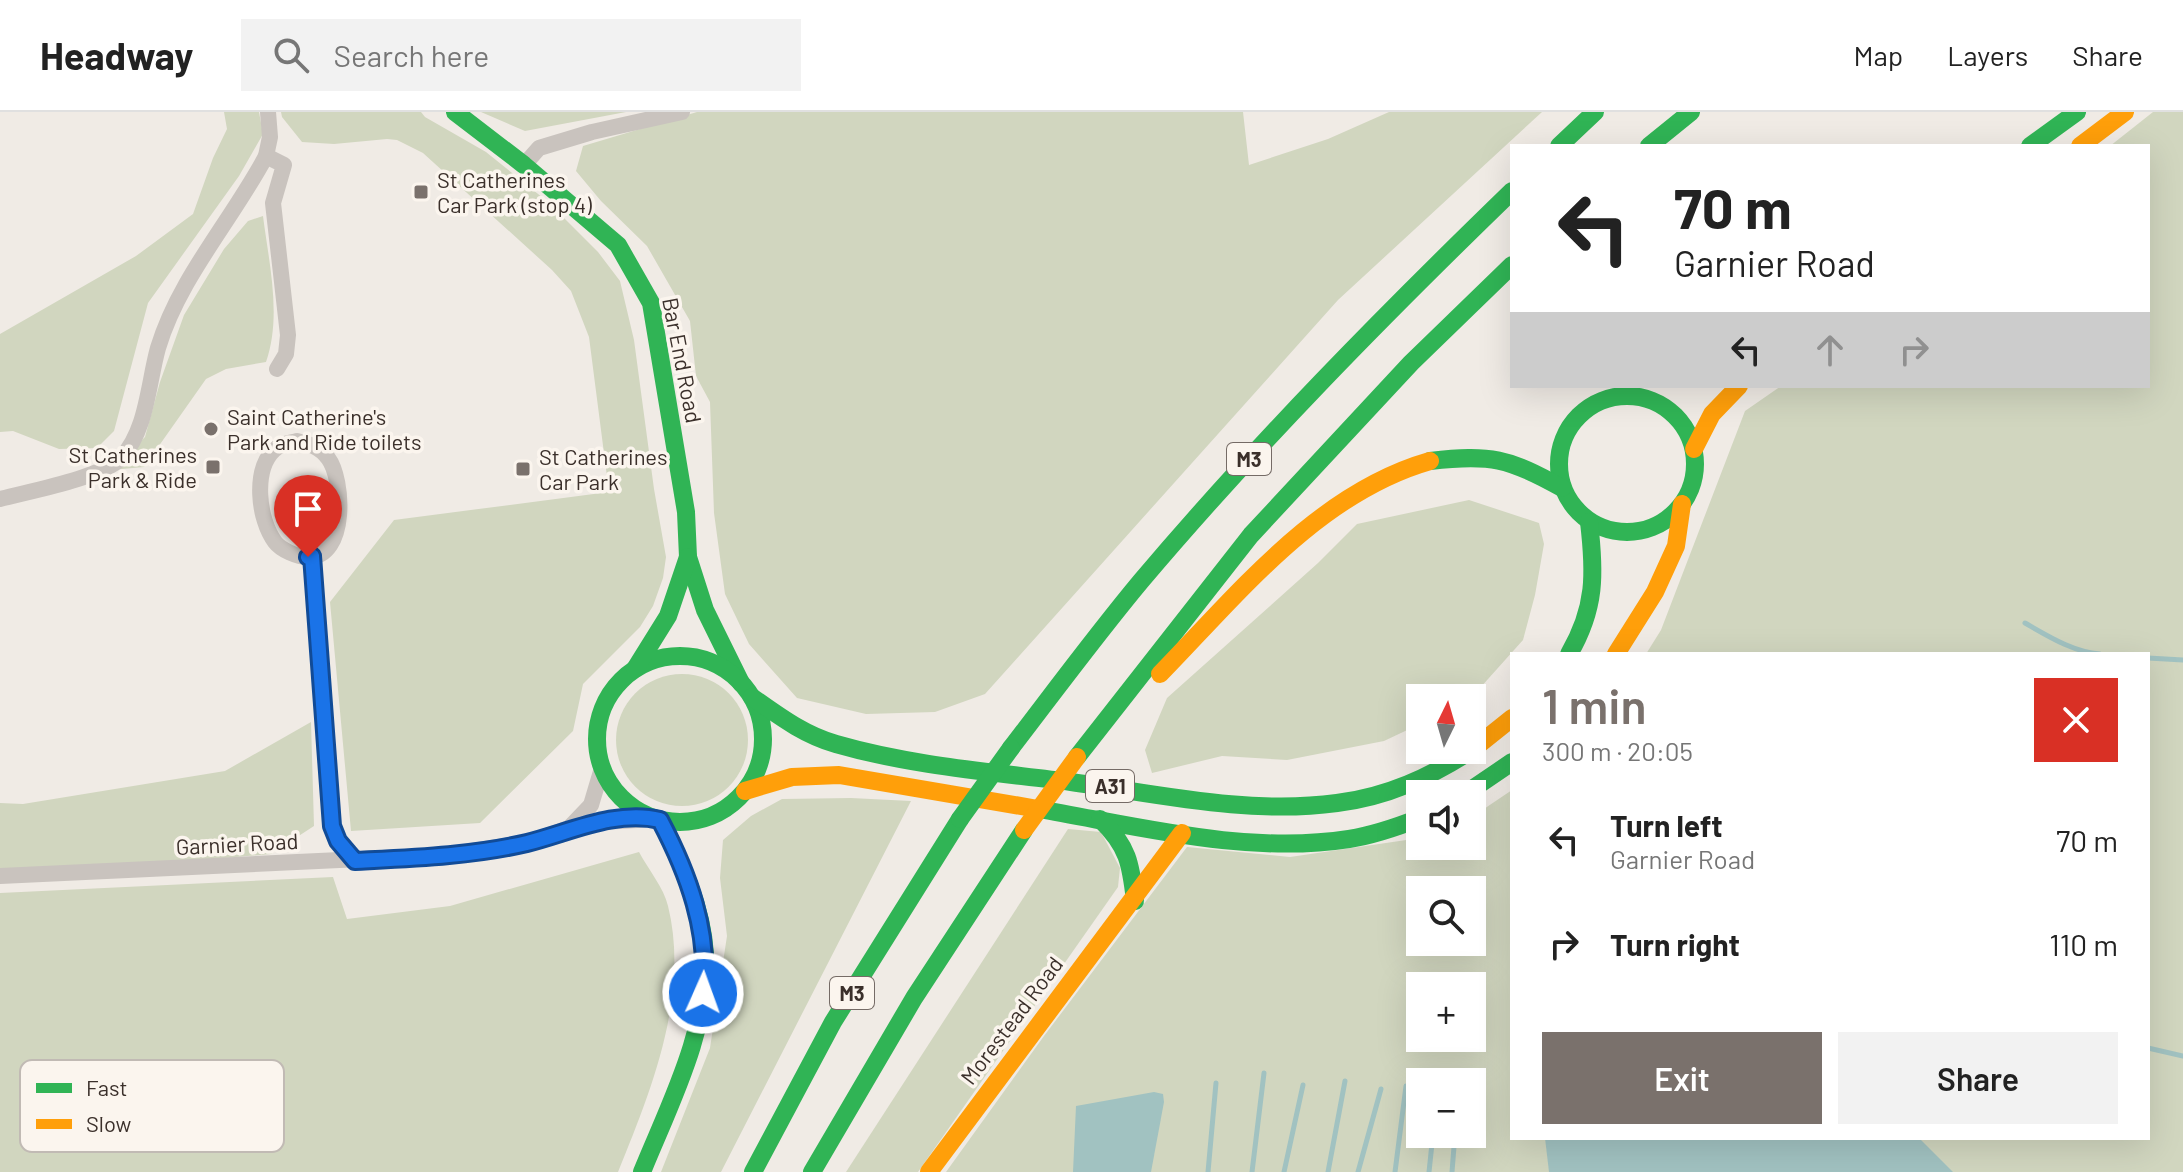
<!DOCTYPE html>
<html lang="en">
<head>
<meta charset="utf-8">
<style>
  :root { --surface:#fff; --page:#f2f2f2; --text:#222; --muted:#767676; --line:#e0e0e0; --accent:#7a716c }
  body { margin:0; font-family:Barlow,sans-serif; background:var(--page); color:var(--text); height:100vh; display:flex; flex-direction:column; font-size:30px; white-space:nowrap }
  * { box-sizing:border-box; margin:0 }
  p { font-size:26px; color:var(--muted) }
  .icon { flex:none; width:44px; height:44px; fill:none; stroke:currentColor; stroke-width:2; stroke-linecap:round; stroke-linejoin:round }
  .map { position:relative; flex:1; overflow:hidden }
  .details { position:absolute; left:1510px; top:540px; width:640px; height:488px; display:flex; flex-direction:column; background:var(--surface); border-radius:0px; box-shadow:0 8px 32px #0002 }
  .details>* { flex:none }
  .guide { position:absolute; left:1510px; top:32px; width:640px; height:244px; border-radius:0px; box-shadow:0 8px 32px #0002; background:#fff; color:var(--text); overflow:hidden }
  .needle { width:52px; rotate:5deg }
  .fabs { position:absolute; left:1406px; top:572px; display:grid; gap:16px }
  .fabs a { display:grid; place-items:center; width:80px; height:80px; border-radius:0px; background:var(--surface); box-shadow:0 8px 32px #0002; font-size:40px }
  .pin { position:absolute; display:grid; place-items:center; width:68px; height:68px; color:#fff; margin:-82px -34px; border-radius:50% 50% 50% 0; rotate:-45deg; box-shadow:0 0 8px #0007 }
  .pin .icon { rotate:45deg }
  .me { position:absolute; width:88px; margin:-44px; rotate:2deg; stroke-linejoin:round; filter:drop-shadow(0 0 6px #0008) }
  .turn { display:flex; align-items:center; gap:28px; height:168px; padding:0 32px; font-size:36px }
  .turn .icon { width:104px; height:104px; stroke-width:2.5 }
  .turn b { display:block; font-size:56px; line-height:68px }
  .lanes { display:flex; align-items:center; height:76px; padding:0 32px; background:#0003; justify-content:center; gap:40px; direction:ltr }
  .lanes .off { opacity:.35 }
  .round { display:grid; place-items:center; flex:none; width:84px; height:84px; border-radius:0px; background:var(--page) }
  .headline { display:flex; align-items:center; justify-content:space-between; height:136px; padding:0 32px }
  h1 { font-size:48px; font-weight:600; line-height:60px; color:var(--accent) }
  .action { display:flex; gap:16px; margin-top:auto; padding:16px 32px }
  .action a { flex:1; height:92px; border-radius:0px; background:var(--accent); color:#fff; font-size:32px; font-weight:600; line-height:92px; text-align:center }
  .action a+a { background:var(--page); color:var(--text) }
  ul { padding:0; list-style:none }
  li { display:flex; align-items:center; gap:24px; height:104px; padding:0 32px }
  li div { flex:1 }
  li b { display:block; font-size:30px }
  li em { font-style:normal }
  header { display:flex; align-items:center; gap:48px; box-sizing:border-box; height:112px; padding:0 40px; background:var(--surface); border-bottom:2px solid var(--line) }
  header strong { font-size:38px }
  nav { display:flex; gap:44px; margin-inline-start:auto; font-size:28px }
  .search { width:560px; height:72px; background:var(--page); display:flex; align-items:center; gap:20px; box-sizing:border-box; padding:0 28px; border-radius:0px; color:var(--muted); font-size:30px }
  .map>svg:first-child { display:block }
  .green { fill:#d1d6bf; fill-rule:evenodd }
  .water { fill:#a1c2c1 }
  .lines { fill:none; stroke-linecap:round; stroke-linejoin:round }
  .stream { stroke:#a1c2c1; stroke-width:5 }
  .street { stroke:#c9c3be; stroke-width:16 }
  .fast { stroke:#30b455; stroke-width:18 }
  .slow { stroke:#ff9f0a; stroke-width:18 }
  .fast-bridge { stroke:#30b455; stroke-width:18 }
  .slow-bridge { stroke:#ff9f0a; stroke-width:18 }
  .route-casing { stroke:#114b97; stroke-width:20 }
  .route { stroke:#1a73e8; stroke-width:14 }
  .poi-dot { fill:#7a716c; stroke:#fbf5ee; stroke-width:3 }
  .labels { text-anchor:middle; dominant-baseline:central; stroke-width:7; stroke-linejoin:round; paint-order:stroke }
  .shield { fill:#fbf5ee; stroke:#756b66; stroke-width:2 }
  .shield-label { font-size:20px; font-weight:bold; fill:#3b302b }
  .poi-label { font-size:22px; fill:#3b302b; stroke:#fbf5ee; text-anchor:start }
  .street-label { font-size:22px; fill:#3b302b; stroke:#fbf5ee }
  .key { fill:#fbf5ee; stroke:#c1bab4; stroke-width:2 }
  .key-label { font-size:22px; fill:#3b302b }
</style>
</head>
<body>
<header>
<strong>Headway</strong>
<div class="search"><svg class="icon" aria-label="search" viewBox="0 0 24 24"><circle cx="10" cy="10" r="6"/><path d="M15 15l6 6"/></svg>Search here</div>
<nav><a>Map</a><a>Layers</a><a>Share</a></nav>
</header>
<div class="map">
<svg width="2183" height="1060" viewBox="0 0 2183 1060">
  <rect width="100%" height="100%" fill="#f0ebe5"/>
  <g class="green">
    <path d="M224,0H259L263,22L239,64L148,191L114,319L97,336L59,337L13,319L0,320V222L136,144L193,102L213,46L227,17Z"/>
    <path d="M281,0H421L425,5L486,40L548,90L598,140L620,169L634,228L654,377L666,445L663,466L653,494L640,515L583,572L573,619L480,711L351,719L330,490L394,408L609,380L589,225L571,179L552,158L423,41L397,28L387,27L334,32L302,30L282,5Z"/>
    <path d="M481,0H626L525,19Z"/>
    <path d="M697,0H1243L1249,53L1328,27L1389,0H1542L1338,188L985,582L935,600L866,602L797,586L749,532L725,482L714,401L710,290L696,264L690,209L647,134L601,89L576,59L583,34Z"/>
    <path d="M2153,0H2183V1060H946L1044,924L1187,735L1290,745L1420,726V734H1472V705L1512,678V1026H2148V542H1646L1661,518L1745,299L1781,274H2148V34H2110ZM1420,778H1472V830H1420ZM1420,874H1472V926H1420ZM1420,970H1472V1022H1420Z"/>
    <path d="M263,104C269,152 282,204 266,250L226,257L206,267L144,355L111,358L145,325L160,270L184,203L224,137L248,109Z"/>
    <path d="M1469,388L1539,411L1544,432L1535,483L1523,528L1471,586H1420V612L1384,629L1287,648L1222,644L1152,661L1145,638L1167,586L1318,451L1357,412Z"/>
    <circle cx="682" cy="628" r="66"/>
    <path d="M311,610L314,714L271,742L135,754L0,759V691L23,692L225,659Z"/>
    <path d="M851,686L911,689L721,1060H661L710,936L727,824L720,766L723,728L751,704L782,687Z"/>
    <path d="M1068,717L1101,720L1120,756L1118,775L918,1060H846Z"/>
    <path d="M639,740C648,757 664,776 668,794C690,883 651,979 618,1060H0V781L333,765L347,807L450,794Z"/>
  </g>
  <g class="water">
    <path d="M1154,980L1163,982L1164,990L1151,1060H1073L1076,994Z"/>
    <path d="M1545,1026H1919L1953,1060H1549Z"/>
  </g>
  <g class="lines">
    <g class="stream">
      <path d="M2025,511C2048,524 2073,540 2100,542"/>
      <path d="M2148,546L2183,548"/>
      <path d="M2148,936L2183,944"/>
      <path d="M1208,1060L1216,971"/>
      <path d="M1252,1060L1264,961"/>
      <path d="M1284,1060L1303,973"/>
      <path d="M1328,1060L1345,969"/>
      <path d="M1358,1060L1381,977"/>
      <path d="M1395,1060L1406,974"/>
      <path d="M1429,1060L1433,1022"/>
      <path d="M1452,1060L1455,1022"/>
    </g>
    <g class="street">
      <path d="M266,44L284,53L273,91L288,223L286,242L277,257"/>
      <path d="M524,53L539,36L592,20L682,0"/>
      <path d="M297,329C310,332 320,335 328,346C344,367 348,446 308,445C297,445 281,438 275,430C258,407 253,358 274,338C280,332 289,331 297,329Z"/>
      <path d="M0,387C30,379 101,366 121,346C147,318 148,272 158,236C179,166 232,108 266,44L270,25L268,0"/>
      <path d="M312,444L332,714L338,729L355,749"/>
      <path d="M570,715L591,693L602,656"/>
      <path d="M0,764L447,743L529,730L569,716L602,710L654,707"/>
    </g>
    <g class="fast">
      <path d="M455,0L524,53L618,133L651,191L686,400L688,445L705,498L741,571"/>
      <path d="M1559,34L1595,0"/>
      <path d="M1649,34L1691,0"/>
      <path d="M2030,34L2077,0"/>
      <circle cx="1627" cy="352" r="68"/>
      <path d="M1430,349C1490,342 1509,346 1562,376"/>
      <path d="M1569,542C1596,496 1595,461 1589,410"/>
      <circle cx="680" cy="627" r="83"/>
      <path d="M635,557L668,504L688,445"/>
      <path d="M752,585C779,604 804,623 836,632C912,654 993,660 1071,670C1158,682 1249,703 1337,691C1387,685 1430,665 1472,638"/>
      <path d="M1011,636C1054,580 1096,523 1141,469C1257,332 1383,204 1512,79"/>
      <path d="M1077,645L1251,423L1411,251L1512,153"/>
      <path d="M1465,682L1512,650"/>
      <path d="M1038,697C1138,714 1247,743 1349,727C1374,723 1397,715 1420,706"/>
      <path d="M1100,707C1128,734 1131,752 1135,789"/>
      <path d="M642,1060C670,991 709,918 705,842C702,794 681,750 660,708"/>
      <path d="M753,1060L833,910L960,707"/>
      <path d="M812,1060L914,886L1024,718"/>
    </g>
    <g class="slow">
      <path d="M2080,34L2125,0"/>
      <path d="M1694,337L1712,302L1739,274"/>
      <path d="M1616,542L1655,480L1676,434L1682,392"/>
      <path d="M1160,562C1238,482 1318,381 1430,349"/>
      <path d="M1472,638L1512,606"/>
      <path d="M745,679L792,665L839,663L1038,697"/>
      <path d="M929,1060L1182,721"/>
    </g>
    <path class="fast-bridge" d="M960,707L1011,636"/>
    <path class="slow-bridge" d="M1024,718L1077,645"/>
  </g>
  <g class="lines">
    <g class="route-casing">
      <path id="route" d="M308,445L312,444L332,714L338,729L355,749C413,746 471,744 527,731C568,721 616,697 660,708C688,761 710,820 703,881"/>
    </g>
    <use href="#route" class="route"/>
  </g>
  <g class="poi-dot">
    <rect x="413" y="72" width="16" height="16" rx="4"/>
    <circle cx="211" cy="317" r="8"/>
    <rect x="205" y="347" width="16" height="16" rx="4"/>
    <rect x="515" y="349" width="16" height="16" rx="4"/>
  </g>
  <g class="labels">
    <g class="shield">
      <rect x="1227" y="331" width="44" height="32" rx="6"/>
      <rect x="1086" y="658" width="48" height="32" rx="6"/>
      <rect x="830" y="865" width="44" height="32" rx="6"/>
    </g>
    <g class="shield-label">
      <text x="1249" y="347">M3</text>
      <text x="1110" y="674">A31</text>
      <text x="852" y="881">M3</text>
    </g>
    <g class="poi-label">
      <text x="437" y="67">St Catherines<tspan x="437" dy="25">Car Park (stop 4)</tspan></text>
      <text x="227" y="304">Saint Catherine's<tspan x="227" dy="25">Park and Ride toilets</tspan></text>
      <text x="197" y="342" text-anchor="end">St Catherines<tspan x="197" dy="25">Park &amp; Ride</tspan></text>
      <text x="539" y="344">St Catherines<tspan x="539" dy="25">Car Park</tspan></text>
    </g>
    <g class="street-label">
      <text transform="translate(683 248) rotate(79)">Bar End Road</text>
      <text transform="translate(237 731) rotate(-3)">Garnier Road</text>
      <text transform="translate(1011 908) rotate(-53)">Morestead Road</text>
    </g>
  </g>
  <rect x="20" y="948" width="264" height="92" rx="12" class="key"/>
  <rect x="36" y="971" width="36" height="10" fill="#30b455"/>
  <rect x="36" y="1007" width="36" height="10" fill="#ff9f0a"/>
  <g class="key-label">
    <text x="86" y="984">Fast</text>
    <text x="86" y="1020">Slow</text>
  </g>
</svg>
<div class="fabs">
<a><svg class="needle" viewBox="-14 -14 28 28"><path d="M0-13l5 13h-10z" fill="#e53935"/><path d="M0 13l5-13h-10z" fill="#767676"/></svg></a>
<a><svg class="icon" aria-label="sound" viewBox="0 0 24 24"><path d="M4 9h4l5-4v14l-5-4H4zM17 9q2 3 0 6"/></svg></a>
<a><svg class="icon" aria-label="search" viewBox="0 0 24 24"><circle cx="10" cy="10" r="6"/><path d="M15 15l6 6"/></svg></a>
<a>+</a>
<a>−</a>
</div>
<div class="pin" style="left:308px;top:445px;background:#d93025"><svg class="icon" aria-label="arrive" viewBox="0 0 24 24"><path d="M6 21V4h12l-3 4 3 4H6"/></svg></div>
<svg class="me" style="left:703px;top:881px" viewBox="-20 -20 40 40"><circle r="17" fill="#1a73e8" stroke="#fff" stroke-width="3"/><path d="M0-11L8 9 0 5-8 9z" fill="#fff"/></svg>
<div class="guide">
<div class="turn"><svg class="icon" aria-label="left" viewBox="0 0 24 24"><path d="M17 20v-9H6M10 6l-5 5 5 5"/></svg><div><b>70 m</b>Garnier Road</div></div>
<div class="lanes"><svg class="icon" aria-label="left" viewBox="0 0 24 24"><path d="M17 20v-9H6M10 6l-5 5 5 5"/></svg><svg class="icon off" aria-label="ahead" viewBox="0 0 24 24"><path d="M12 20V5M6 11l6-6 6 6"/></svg><svg class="icon off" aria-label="right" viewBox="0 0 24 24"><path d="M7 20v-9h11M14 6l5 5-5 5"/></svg></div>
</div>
<section class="details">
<div class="headline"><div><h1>1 min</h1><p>300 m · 20:05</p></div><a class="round" style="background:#d93025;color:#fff"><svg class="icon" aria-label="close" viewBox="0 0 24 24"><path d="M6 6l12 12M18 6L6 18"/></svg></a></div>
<ul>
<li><svg class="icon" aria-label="left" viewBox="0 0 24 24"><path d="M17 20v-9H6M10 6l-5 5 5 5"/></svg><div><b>Turn left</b><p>Garnier Road</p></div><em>70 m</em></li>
<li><svg class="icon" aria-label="right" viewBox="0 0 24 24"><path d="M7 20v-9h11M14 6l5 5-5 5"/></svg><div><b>Turn right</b></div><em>110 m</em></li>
</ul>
<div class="action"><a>Exit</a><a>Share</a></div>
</section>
</div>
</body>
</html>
